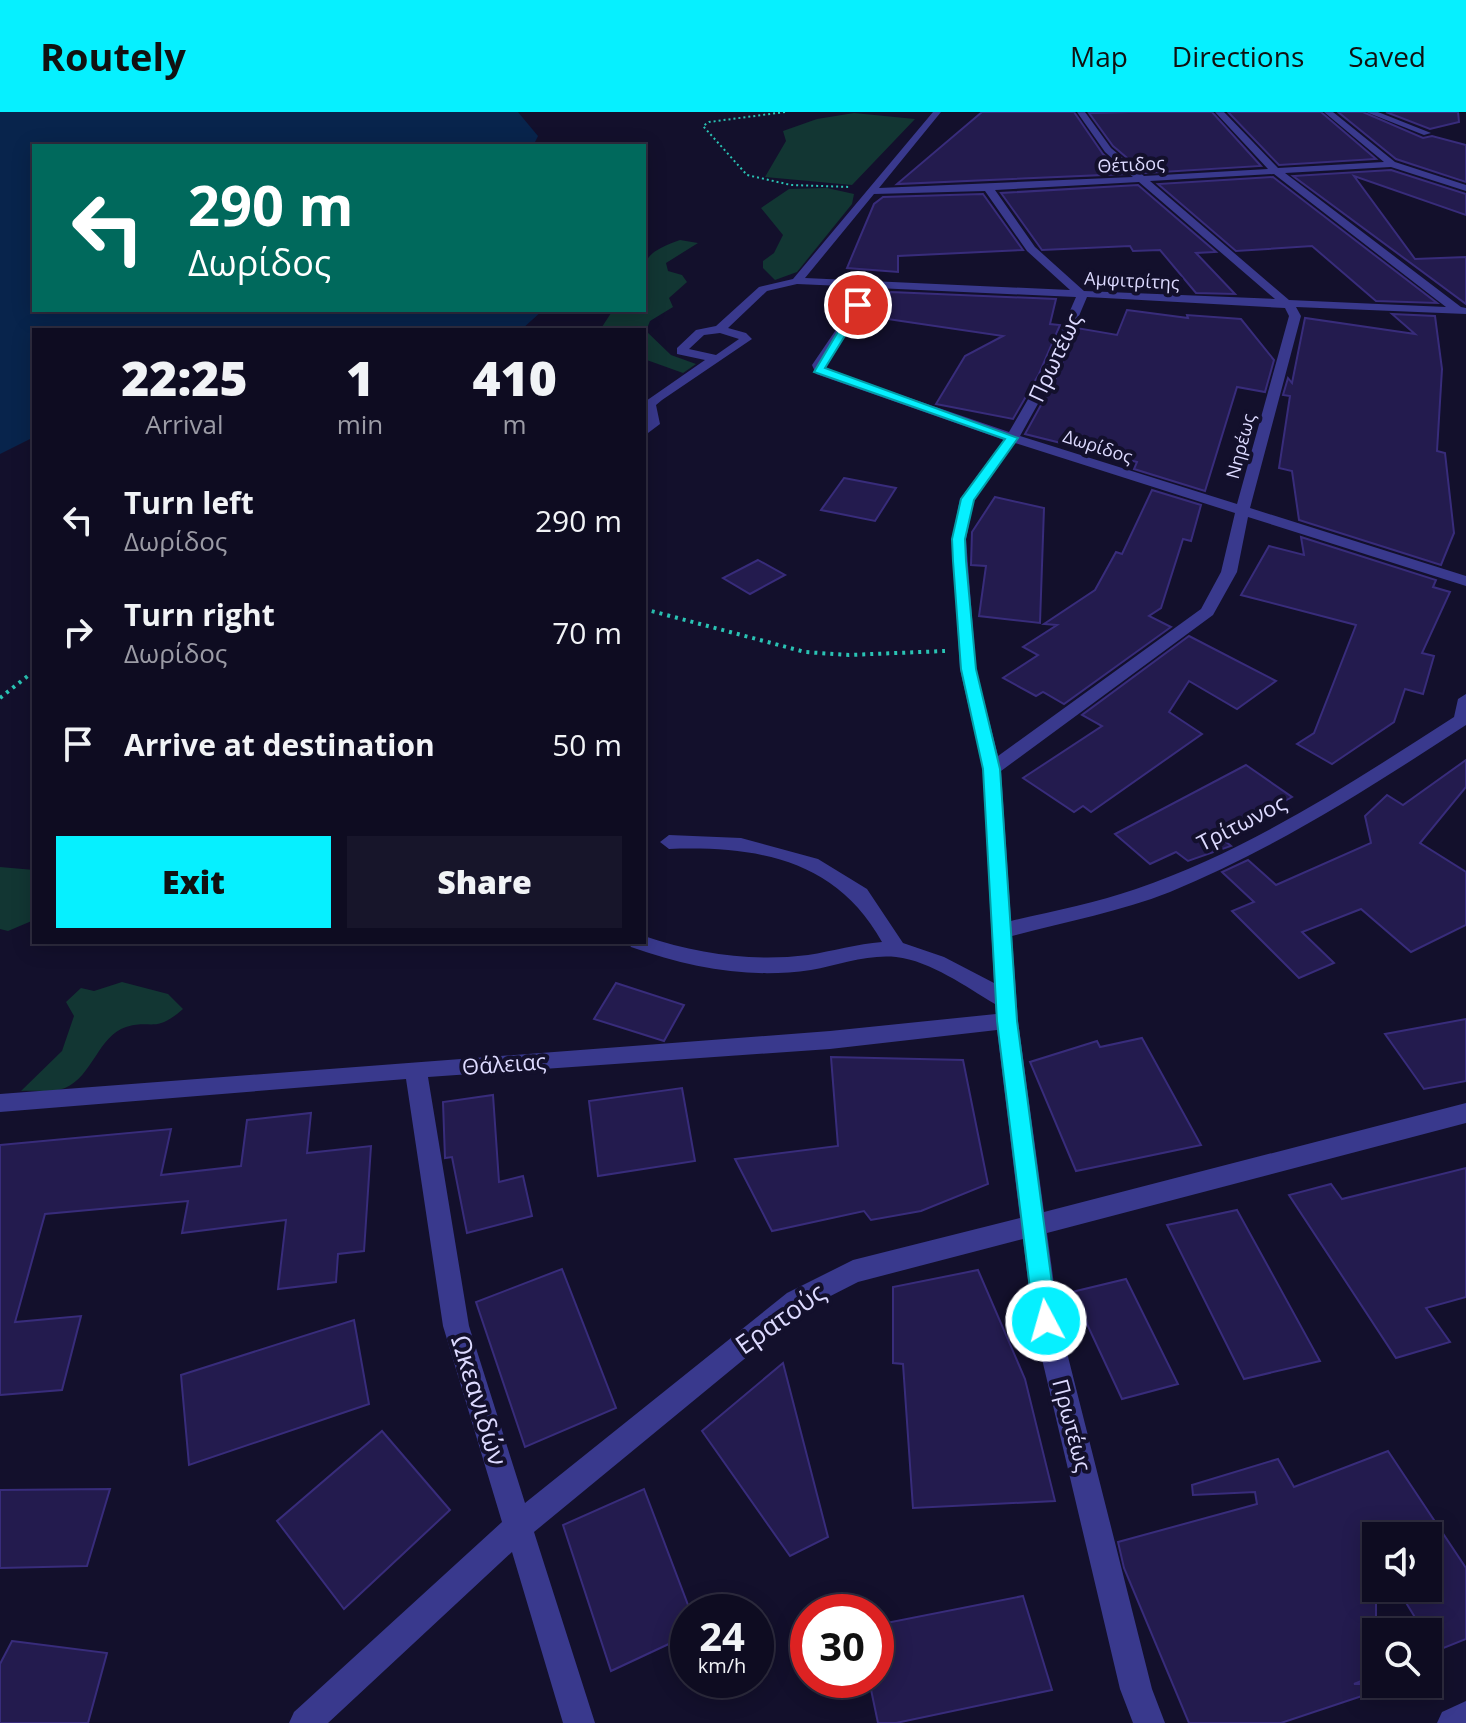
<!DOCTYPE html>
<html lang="en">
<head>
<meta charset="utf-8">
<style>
  :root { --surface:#0e0c21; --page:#17152a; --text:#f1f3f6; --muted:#9b9ba5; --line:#2e2c3f; --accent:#06f0ff }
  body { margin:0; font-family:"Open Sans",sans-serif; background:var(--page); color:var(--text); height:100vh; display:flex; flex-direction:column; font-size:30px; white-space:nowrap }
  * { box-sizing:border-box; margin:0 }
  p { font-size:26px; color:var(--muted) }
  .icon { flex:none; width:44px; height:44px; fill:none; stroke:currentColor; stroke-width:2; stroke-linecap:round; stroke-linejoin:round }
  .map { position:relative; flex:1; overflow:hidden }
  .sheet { position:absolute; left:32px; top:216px; width:614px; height:616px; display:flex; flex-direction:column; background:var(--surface); border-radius:0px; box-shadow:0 4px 20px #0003,0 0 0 2px var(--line) }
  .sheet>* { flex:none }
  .hud { position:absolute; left:32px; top:32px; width:614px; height:168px; border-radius:0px; box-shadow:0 4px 20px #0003,0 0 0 2px var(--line); background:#00695c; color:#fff; overflow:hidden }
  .buttons { position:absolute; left:1362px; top:1410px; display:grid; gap:16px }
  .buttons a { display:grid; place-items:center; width:80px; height:80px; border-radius:0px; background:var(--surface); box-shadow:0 4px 20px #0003,0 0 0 2px var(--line); font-size:40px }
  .speed { position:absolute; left:670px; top:1482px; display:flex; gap:16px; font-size:40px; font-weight:700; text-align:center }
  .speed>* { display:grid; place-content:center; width:104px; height:104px; border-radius:50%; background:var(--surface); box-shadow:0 4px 20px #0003,0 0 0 2px var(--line); line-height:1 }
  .speed small { font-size:20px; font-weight:400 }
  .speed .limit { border:12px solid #d22; background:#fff; color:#111 }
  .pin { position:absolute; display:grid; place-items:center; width:68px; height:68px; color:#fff; margin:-34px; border:4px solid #fff; border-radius:50%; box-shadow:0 2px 8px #0007 }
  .me { position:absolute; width:88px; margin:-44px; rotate:354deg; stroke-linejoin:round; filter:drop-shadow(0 0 6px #0008) }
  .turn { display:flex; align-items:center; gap:28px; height:168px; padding:0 24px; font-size:36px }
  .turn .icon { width:104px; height:104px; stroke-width:2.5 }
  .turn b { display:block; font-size:56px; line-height:68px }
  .eta { display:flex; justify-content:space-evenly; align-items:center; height:136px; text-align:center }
  .eta b { font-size:48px; font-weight:800; line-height:56px }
  .button { display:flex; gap:16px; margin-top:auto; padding:16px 24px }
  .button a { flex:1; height:92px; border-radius:0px; background:var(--accent); color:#111; font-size:32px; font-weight:800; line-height:92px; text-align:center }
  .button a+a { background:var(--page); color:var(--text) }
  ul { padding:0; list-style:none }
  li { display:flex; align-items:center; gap:24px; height:112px; padding:0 24px }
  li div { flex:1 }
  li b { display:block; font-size:30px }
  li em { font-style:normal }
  header { display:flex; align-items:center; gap:48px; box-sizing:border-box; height:112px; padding:0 40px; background:var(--accent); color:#111 }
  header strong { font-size:38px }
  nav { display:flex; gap:44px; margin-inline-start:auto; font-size:28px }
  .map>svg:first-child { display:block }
  .green { fill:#123633 }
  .water { fill:#08244c }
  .building { fill:#231b4e; stroke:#382c7b; stroke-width:2 }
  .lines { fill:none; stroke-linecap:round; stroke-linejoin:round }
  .path-far1 { stroke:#2ac3b4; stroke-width:2; stroke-dasharray:2 3; stroke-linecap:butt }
  .path { stroke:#2ac3b4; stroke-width:4; stroke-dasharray:3 5; stroke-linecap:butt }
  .minor { fill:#39398d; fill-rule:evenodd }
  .route { fill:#06f0ff; stroke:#049ca6; stroke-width:2 }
  .labels { text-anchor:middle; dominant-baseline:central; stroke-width:8; stroke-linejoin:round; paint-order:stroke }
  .far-street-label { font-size:18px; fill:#dddaff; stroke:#13102c }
  .street-label { font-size:22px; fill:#dddaff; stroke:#13102c }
  .near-street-label { font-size:26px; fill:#dddaff; stroke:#13102c }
</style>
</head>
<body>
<header>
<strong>Routely</strong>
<nav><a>Map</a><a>Directions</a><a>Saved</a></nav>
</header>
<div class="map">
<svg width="1466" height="1611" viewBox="0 0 1466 1611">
  <rect width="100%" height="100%" fill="#13102c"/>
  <g class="green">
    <path d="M854,1L915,7L852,73L765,65L786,29L783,19L817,7Z"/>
    <path d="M827,76L854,82L852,92L797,160L775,168L763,156V149L774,141L783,123L761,96L789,77Z"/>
    <path d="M680,128L698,131L666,151L668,159L682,163L687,170L669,186L673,195L650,209L646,219L671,243L696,252L683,261L644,247V218H600L613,198H644C644,154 634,144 680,128Z"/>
    <path d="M0,755L34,758V808L8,819L0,817Z"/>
    <path d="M122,870L168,882L183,897C154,922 153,907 126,915C98,924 93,964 65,976C53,981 34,978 21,979L62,939L74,904L66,890L81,876L94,879Z"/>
  </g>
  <path class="water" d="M0,0H518L538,24L533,34H34V198H543L521,218H34V325L0,342Z"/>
  <g class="building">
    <path d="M982,0H1074L1103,42L1126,62L897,72Z"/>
    <path d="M1130,0H1212L1261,54L1145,61L1113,34L1089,1Z"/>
    <path d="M1228,0H1321L1376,47L1279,53Z"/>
    <path d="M1338,0H1363L1423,26L1432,24L1466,33V70L1396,47Z"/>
    <path d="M1386,0H1458L1459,10L1430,17Z"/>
    <path d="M1391,58L1466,82V103L1354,64L1415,147L1466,145V192L1293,64Z"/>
    <path d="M1273,65L1437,191L1376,189L1312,134L1236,139L1158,72Z"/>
    <path d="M1138,73L1216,140L1196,141L1235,182L1196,181L1160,138L1133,139L1130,134L1042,138L1001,81Z"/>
    <path d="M983,82L1023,138L898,144V160L847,156L874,92L883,85Z"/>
    <path d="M891,180L1056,187L1050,212L1060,213L1039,262L1013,307L936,292L965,244L1003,224L874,205Z"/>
    <path d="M1127,198L1188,206L1187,203L1241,207L1274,248L1265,280L1237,275L1205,379L1134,357L1137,350L1025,322L1057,264L1077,216L1117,223Z"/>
    <path d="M1392,202L1435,204L1442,257L1437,339L1445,341L1454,421L1441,453L1299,408L1292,359L1279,356L1290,284L1283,283L1288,266L1292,271L1305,206L1415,222Z"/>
    <path d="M844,366L896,376L875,409L821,398Z"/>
    <path d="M1152,378L1201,393L1191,429L1183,427L1161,496L1149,504L1171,515L1064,592L1043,580L1036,584L1003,566L1038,543L1023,535L1057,513L1044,512L1095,478L1116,440L1122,442Z"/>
    <path d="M995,385L1044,396L1040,511L979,504L986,454L971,453L972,420Z"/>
    <path d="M1301,425L1436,468L1433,475L1450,480L1422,541L1434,544L1423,582L1405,577L1394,610L1332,652L1297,632L1314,621L1356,513L1241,483L1269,434L1304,443Z"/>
    <path d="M758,448L785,463L750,482L723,466Z"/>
    <path d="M1189,524L1276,569L1237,597L1189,569L1169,600L1202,622L1091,700L1083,694L1074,700L1023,666L1102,614L1082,603Z"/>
    <path d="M1466,648V675L1420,731L1466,760V813L1411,840L1361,797L1302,820L1334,851L1299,866L1232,799L1254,790L1222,760L1248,748L1276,773L1371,731L1365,704L1387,683L1403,693Z"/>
    <path d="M1246,653L1292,685L1220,725L1231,734L1188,749L1176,740L1150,752L1115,722Z"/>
    <path d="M616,871L684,893L664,929L594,907Z"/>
    <path d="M1466,907V969L1424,977L1385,922Z"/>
    <path d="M1142,926L1201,1033L1076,1059L1030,950L1097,929L1100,935Z"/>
    <path d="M831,945L963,948L988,1072L921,1099L871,1108L864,1099L772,1119L735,1047L838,1034Z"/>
    <path d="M682,976L695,1049L598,1064L589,989Z"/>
    <path d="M493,983L499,1070L523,1064L532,1104L467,1121L452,1045L445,1046L443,990Z"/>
    <path d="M311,1001L307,1041L371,1034L364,1139L338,1142L336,1170L278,1177L286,1108L182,1121L188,1089L45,1102L15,1210L81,1204L62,1278L0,1283V1033L171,1017L161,1063L241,1054L247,1008Z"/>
    <path d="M1466,1056V1185L1426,1196L1450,1230L1396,1246L1289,1083L1331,1072L1342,1087Z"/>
    <path d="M1237,1098L1320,1249L1244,1267L1167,1113Z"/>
    <path d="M562,1157L616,1296L525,1335L476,1190Z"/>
    <path d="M978,1158L1025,1267L1055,1389L913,1396L903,1252L893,1251V1175Z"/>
    <path d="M1126,1167L1178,1272L1122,1287L1072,1180Z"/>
    <path d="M354,1208L369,1292L189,1353L181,1263Z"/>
    <path d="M783,1251L828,1425L790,1444L702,1319Z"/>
    <path d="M382,1319L450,1398L344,1497L277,1409Z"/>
    <path d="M1388,1339L1466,1456V1527L1436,1539L1428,1520H1424L1397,1476H1428V1424H1376V1563L1354,1572H1383V1577L1281,1611H1189L1124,1456L1118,1430L1257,1392L1255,1380L1193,1383L1192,1373L1278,1347L1294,1375Z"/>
    <path d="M110,1377L87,1454L0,1456V1378Z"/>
    <path d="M644,1377L688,1493V1523L611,1559L563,1413Z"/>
    <path d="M1023,1484L1052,1578L896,1611H878L869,1568H876V1513Z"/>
    <path d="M12,1529L107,1541L88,1611H0V1552Z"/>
  </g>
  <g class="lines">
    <path class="path-far1" d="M785,0L709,10L703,14L747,63L791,73L850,75"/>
    <g class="path">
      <path d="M644,497L805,540L849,543L945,539"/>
      <path d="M0,586L34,559"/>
    </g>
    <g class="minor">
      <path d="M933,0H941L879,76L1133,65L1105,40L1077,0H1085L1111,36L1144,64L1268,57L1215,0H1224L1278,56L1384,50L1324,0H1333L1395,50L1466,73V79L1391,55L1285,61L1461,195L1466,196V202L1296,195L1301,204L1250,396L1466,464V474L1248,405L1237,460L1213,503L1001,659L1011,809C1053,799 1095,791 1136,777C1250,738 1353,670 1454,605L1458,587L1466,582V613C1371,675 1275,737 1170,780C1119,800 1065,810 1012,824L1018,909L1044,1100L1466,991V1011L1047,1121L1059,1209L1152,1577L1165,1611H1133L1120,1577L1033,1209L1023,1127L858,1170L805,1197L534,1420L595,1611H563L512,1440L328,1611H289L294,1600L502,1410L443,1214L406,967L0,1000V982L830,919L996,902L995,892C966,875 931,849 896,845C868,842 839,853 811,858C749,867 690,856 631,835L628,830H644V824C698,842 752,850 808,843C833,839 857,832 882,830C836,747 757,734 669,737L660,730L669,723L741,726L818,747L867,777L903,831L944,845L994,871L983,657L960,557L952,427L960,387L1004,328L816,262L812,253L865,175L797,172L767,179L728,216L746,221L752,227L662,288L656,293L660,312L644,324V314L647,311L646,289L705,248L677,242V236L696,218L716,214L759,175L793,167ZM1274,62L1446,195L1289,188L1150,69ZM1139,70L1275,187L1084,179L1035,135L995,78ZM985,79L1027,139L1070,178L805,166L874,82ZM876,176L1076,185L1042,263L1009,320L825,257L824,253ZM1087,185L1285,196L1289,204L1237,392L1020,324L1054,263ZM720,221L739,227L716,243L689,237L704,223ZM1015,331L1235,401L1221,460L1201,497L998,644L976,557L966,427L974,387ZM997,918L1020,1106L853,1148L787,1181L525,1391L469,1214L428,965L830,937Z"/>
      <path d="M1366,0H1378L1431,21L1424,23Z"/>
      <path d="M1466,1589V1611H1437L1442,1600Z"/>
    </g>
  </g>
  <path class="route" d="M855,191L864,193L825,256L1018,326L974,388L965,427L966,449L976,557L1000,657L1017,909L1057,1209L1054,1217L1046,1220L1037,1217L1034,1209L997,909L983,657L961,557L953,449L952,427L961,387L1005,327L814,260Z"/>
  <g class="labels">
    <g class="far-street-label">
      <text transform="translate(1131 52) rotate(-3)">Θέτιδος</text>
      <text transform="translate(1132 168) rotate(3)">Αμφιτρίτης</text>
      <text transform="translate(1098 334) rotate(18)">Δωρίδος</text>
      <text transform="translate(1240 334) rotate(-75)">Νηρέως</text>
    </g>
    <g class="street-label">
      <text transform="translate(1054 245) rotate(-65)">Πρωτέως</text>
      <text transform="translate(1241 710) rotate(-27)">Τρίτωνος</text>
      <text transform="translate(504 951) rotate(-4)">Θάλειας</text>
      <text transform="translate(1073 1313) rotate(75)">Πρωτέως</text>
    </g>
    <g class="near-street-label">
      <text transform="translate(780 1206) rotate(-35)">Ερατούς</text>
      <text transform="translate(480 1288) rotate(73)">Ωκεανιδών</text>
    </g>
  </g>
</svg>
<div class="buttons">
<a><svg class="icon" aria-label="sound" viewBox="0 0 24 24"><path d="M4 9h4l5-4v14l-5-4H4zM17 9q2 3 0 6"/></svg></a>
<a><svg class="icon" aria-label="search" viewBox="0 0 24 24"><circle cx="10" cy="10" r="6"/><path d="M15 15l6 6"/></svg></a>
</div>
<div class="speed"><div>24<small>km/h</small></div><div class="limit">30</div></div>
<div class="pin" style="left:858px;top:193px;background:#d93025"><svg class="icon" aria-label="arrive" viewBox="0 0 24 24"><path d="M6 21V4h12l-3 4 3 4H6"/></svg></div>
<svg class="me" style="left:1046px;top:1209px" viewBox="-20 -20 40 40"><circle r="17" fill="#06f0ff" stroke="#fff" stroke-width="3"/><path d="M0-11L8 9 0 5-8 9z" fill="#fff"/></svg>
<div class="hud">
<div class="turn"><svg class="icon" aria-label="left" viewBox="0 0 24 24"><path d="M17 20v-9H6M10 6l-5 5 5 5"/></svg><div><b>290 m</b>Δωρίδος</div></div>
</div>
<section class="sheet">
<div class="eta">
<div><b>22:25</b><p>Arrival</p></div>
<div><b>1</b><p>min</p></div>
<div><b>410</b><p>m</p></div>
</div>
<ul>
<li><svg class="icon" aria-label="left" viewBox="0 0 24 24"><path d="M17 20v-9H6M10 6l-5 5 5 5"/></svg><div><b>Turn left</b><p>Δωρίδος</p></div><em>290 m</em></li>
<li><svg class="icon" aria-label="right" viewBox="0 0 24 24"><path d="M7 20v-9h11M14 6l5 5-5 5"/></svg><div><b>Turn right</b><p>Δωρίδος</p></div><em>70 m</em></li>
<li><svg class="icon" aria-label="arrive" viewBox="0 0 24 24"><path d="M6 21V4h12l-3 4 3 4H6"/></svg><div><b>Arrive at destination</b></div><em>50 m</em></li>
</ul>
<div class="button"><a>Exit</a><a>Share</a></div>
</section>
</div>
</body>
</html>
